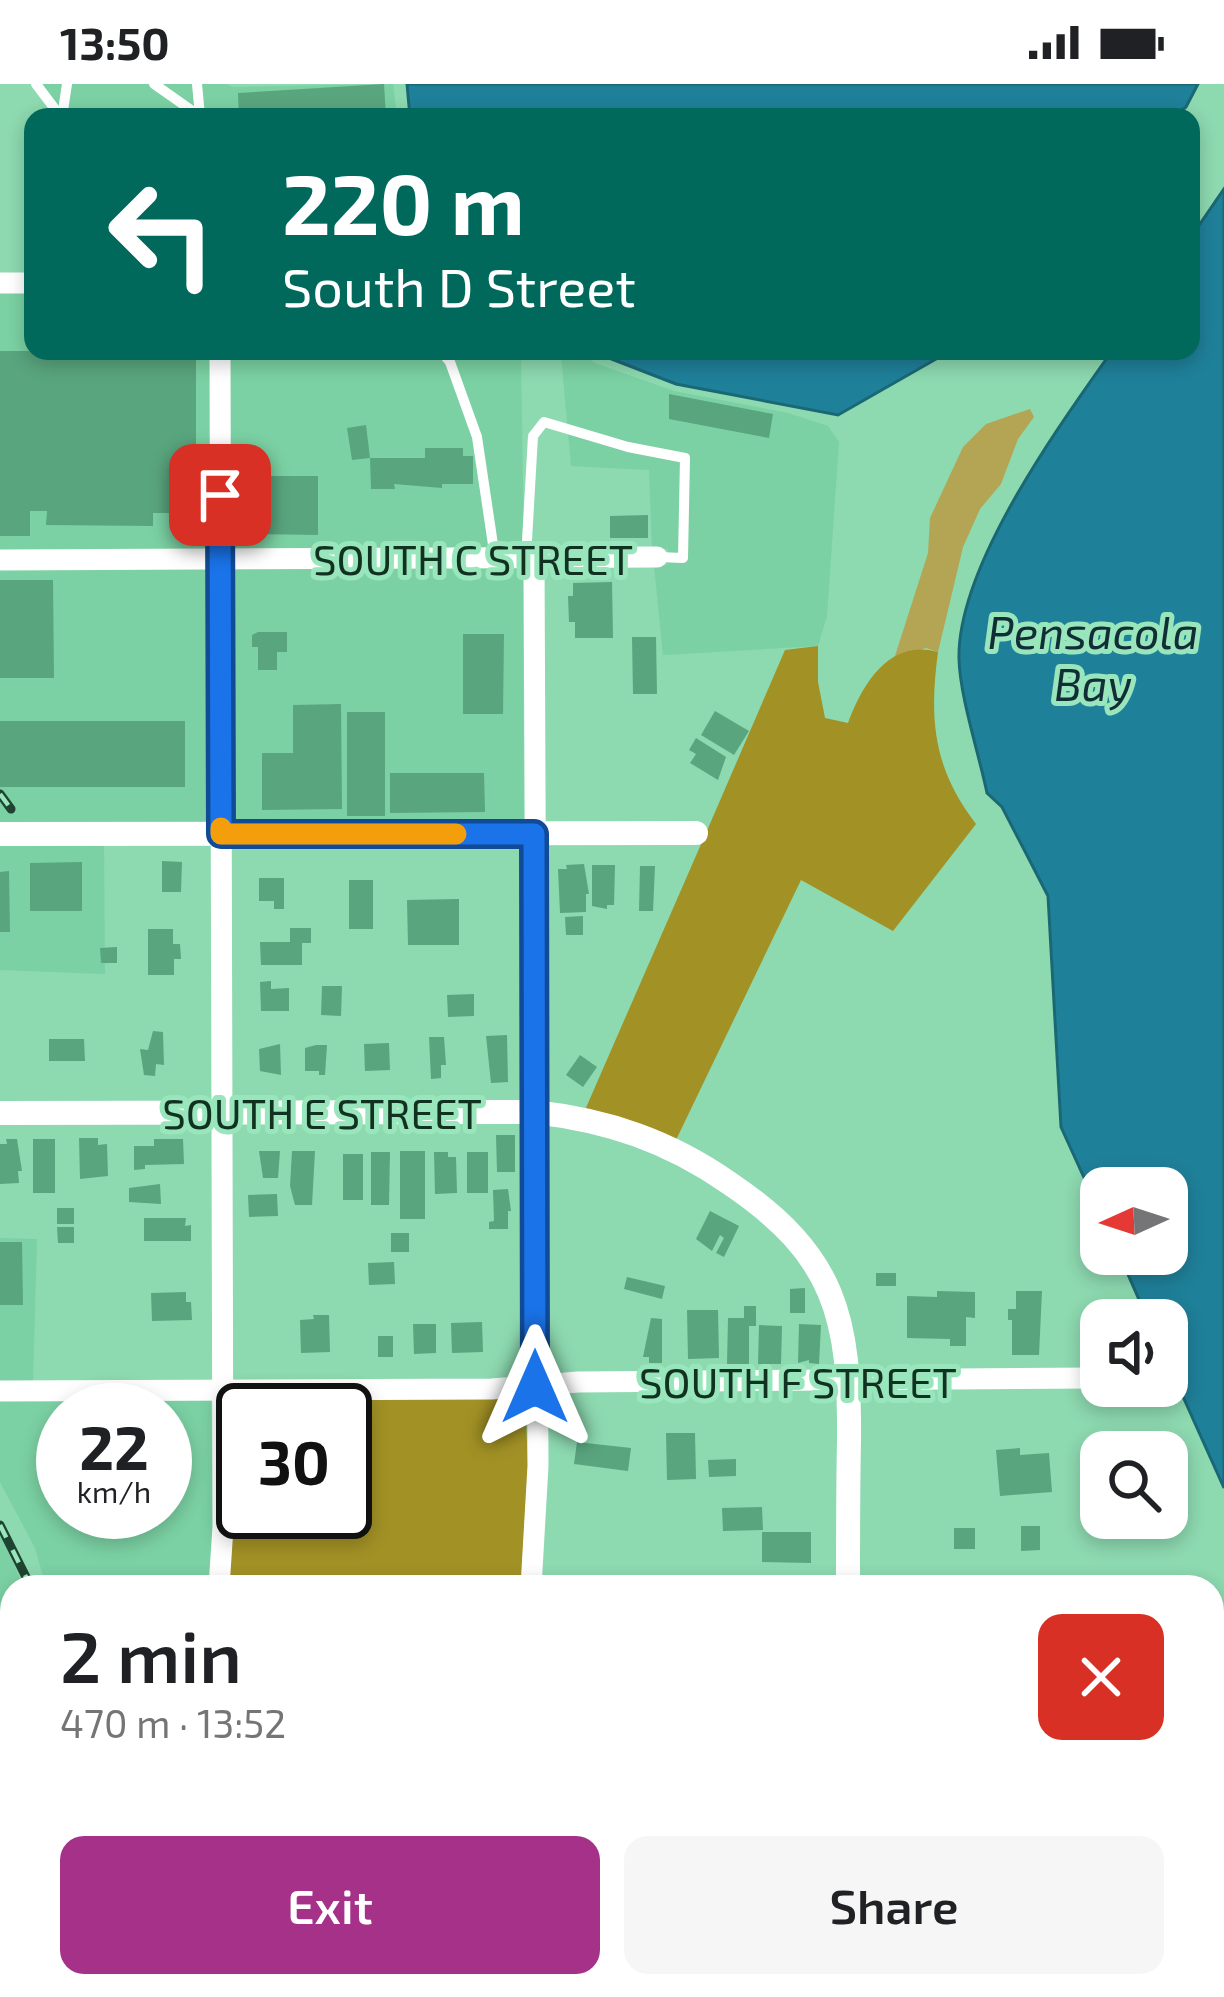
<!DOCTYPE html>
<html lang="en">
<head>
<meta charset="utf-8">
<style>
  :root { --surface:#fff; --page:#f6f6f6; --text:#202124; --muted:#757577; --accent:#a63189 }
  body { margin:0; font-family:"Exo 2",sans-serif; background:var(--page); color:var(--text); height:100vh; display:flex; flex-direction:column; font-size:45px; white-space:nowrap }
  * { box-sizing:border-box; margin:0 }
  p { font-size:39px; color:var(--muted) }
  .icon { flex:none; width:66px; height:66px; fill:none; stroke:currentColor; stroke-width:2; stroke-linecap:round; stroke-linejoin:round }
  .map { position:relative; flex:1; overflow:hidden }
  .sheet { position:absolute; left:0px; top:1491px; width:1224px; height:423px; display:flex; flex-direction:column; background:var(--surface); border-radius:36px 36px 0 0; box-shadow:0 6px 18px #0003 }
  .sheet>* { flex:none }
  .top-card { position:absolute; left:24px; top:24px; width:1176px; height:252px; border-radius:24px; box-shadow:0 6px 18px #0003; background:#00695c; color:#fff; overflow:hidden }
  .needle { width:78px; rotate:267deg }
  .fabs { position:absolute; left:1080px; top:1083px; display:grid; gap:24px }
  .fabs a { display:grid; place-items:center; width:108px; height:108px; border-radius:24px; background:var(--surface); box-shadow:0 6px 18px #0003; font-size:60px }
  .speed { position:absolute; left:36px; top:1299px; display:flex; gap:24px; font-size:60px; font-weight:700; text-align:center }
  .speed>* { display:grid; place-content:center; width:156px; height:156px; border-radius:50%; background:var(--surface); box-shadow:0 6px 18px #0003; line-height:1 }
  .speed small { font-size:30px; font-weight:400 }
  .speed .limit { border:6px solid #111; border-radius:18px; background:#fff; color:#111 }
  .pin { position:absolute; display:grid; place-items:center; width:102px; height:102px; color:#fff; margin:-51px; border-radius:24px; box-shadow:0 6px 18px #0006 }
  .me { position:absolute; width:132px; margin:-66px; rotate:0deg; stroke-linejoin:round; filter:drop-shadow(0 0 9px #0008) }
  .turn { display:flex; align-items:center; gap:42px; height:252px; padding:0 60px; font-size:54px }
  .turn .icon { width:156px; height:156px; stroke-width:2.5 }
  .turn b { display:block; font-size:84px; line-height:102px }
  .round { display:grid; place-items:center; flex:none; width:126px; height:126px; border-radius:24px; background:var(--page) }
  .summary { display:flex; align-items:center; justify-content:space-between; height:204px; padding:0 60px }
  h1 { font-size:72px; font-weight:600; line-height:90px }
  .action { display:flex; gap:24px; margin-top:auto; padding:24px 60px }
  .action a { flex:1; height:138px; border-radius:24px; background:var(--accent); color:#fff; font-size:48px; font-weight:600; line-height:138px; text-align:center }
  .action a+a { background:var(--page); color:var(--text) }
  .status { display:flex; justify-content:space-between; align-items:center; height:84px; padding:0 60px; background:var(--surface); direction:ltr }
  .status svg { height:33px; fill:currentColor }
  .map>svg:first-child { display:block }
  .built { fill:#7bd1a3; fill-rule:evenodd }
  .green { fill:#b3a553 }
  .forest { fill:#a29125 }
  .water { fill:#1f8099; stroke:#1b6875; stroke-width:3 }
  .building { fill:#59a57e }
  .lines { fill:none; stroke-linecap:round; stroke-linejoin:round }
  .service { stroke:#fff; stroke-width:10 }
  .minor { stroke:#fff; stroke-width:21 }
  .tertiary { stroke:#fff; stroke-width:24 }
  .rail-casing { stroke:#1e4330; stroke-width:9 }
  .rail { stroke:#99e6bc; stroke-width:4.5; stroke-dasharray:14; stroke-linecap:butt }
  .route-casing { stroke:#114b97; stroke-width:30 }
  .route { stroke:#1a73e8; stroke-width:21 }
  .slow { stroke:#f59e0b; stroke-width:21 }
  .labels { text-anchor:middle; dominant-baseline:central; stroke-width:10; stroke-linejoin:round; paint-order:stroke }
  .street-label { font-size:42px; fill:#113121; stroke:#99e6bc }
  .water-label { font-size:45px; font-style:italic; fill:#112d35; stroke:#99e6bc }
</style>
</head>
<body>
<div class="status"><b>13:50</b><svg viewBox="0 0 49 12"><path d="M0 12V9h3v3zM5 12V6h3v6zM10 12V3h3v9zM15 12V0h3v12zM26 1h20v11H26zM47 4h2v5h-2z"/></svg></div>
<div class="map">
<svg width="1224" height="1913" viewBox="0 0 1224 1913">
  <rect width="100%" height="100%" fill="#8dd9b0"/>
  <g class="built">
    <path d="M37,0H227L233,3L393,0L397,33H61Z"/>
    <path d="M0,207H33V267H210L211,467H0Z"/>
    <path d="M230,267H576L595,279L674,307L788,329L828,342L839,358L827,532L818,562L663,571L654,482L667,481L668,465L652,464L649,386L571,382L561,271L521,273L524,465L230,467Z"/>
    <path d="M523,483L524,741H231V484Z"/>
    <rect x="0" y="484" width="211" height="257"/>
    <path d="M0,759H104L105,890L0,886Z"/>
    <path d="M0,1154L37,1155L33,1298H0Z"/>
    <path d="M211,1315L213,1443L209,1503H46L35,1464L0,1398V1316ZM63,1326H165V1428H63Z"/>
    <path d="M0,1445L23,1503H12V1902H213V1913H0Z"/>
  </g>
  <path class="green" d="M1030,325L1034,333L1018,355L1001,400L980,425L963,463L938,568L926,564L894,575L928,469L930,434L963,363L986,340Z"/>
  <g class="forest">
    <path d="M818,562V598L825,634L848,639C862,601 889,554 938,568C929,635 933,684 976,740L893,847L801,796L676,1056L585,1026L702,758L706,757V749L785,566Z"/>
    <path d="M525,1312L528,1382L521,1503H229L233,1437L345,1435V1315Z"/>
  </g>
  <g class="water">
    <path d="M407,0H1198L1186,23L1173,33H410Z"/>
    <path d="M1224,105V1404L1167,1277V1236H1148L1119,1170H1167V1104H1101V1131L1061,1043L1048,812L1002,723L987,709C979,670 960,613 959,575C957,482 1059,342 1112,267H1191V153Z"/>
    <path d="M591,267H950L838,331L676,300Z"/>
  </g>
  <g class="building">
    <path d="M384,0L386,33H239L238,9Z"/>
    <path d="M0,267H196V429H153V442L46,441L47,427H30V452H0Z"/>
    <path d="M669,310L773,330L769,354L669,335Z"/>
    <path d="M366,341L370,374L352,376L347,344Z"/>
    <path d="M425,364H463V372H473V400H442V404L394,400L395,405H371L370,374H425Z"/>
    <path d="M248,392H318V451L248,450Z"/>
    <path d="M648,431V454H610V432Z"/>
    <path d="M0,496H53L54,594H0Z"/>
    <path d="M612,498L613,554H575V538H569L568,512H573V499Z"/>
    <path d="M258,548H287V568H277V586H258V563H252V551Z"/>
    <path d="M463,550H504L503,630H463Z"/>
    <path d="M632,553H656L657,610H633Z"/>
    <path d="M341,620L342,725L262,726V669H293V621Z"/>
    <path d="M715,627L749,647L734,671L701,651Z"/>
    <rect x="347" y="628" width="38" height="104"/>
    <rect x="0" y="637" width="185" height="66"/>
    <path d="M696,654L726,673L718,696L690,679L696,670L689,666Z"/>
    <path d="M390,689H484L485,728L390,729Z"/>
    <path d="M162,777L182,778L181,808H162Z"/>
    <path d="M82,778V827H30V779Z"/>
    <path d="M584,780L589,810H586V828L560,829L558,785H567L566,781Z"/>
    <path d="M592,781H615L614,821H607V825L592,822Z"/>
    <path d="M640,782H655L653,827H639Z"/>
    <path d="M9,787L10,848H0V788Z"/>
    <path d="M259,794H284V825H274V817H259Z"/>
    <rect x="349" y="796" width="24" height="49"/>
    <path d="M459,815V861H408L407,816Z"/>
    <path d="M583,832V851H566L565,833Z"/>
    <path d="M290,844H311V859H302V881H261L260,858H290Z"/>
    <path d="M148,845H173V860H180L181,875H174V891H148Z"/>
    <path d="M117,863V879H101L100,864Z"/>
    <path d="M271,897V905L289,904V927H261L260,898Z"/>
    <path d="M322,902H342L341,932L321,931Z"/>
    <path d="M474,910V932L448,933L447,911Z"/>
    <path d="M153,947L163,948L164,981L156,980L155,992L144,991L140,965L148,966Z"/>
    <path d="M507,951L508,998L491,999L486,952Z"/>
    <path d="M429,953H444L446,981H441V994L431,995Z"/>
    <path d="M49,955H84L85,977H49Z"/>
    <path d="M389,959L390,986L365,987L364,960Z"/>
    <path d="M280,960L281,991L260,987L259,965Z"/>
    <path d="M316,961H327L325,991H319V987H305V964Z"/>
    <path d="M580,971L597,983L583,1003L566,991Z"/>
    <path d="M496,1051H515V1088H497Z"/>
    <path d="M79,1054H98V1061L107,1060L108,1092L80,1095Z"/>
    <path d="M6,1055H17L22,1087H18L19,1099L0,1100V1060H7Z"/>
    <rect x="33" y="1055" width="22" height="54"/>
    <path d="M154,1055H183L184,1080L145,1081V1085L134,1086V1062H154Z"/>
    <path d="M259,1067H280L278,1094H263Z"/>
    <path d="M292,1067H315L312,1121H295L290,1102Z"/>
    <rect x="400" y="1067" width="25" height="68"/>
    <path d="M371,1068H390L389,1121H371Z"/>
    <path d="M434,1068H448V1073H456L457,1109L435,1110Z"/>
    <rect x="467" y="1068" width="21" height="41"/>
    <rect x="343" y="1070" width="20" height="46"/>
    <path d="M160,1100L161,1120L129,1118V1104Z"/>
    <path d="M508,1105L511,1127H508V1145H489V1138L494,1137L493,1106Z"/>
    <path d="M277,1110L278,1132L249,1133L248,1111Z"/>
    <rect x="57" y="1124" width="17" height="16"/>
    <path d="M710,1127L739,1142L724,1173L716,1169L724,1154L720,1151L712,1167L696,1155Z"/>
    <path d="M144,1134H186L185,1142L191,1141V1157H144Z"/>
    <path d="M57,1143H74V1159H58Z"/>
    <rect x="391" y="1149" width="18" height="19"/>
    <path d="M0,1158H22L23,1221H0Z"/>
    <path d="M394,1178L395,1200L369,1201L368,1179Z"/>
    <rect x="876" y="1189" width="20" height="13"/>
    <path d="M627,1193L665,1202L662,1215L624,1205Z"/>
    <path d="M805,1204V1229H790V1205Z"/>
    <path d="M937,1207L975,1208V1234L966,1233V1262H950V1255L907,1254V1212L937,1213Z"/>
    <path d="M1016,1207H1042L1039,1271H1012V1236H1008V1225H1016Z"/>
    <path d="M186,1208V1218H191L192,1236L152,1237L151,1209Z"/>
    <path d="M744,1222H756V1242H749V1280H727L728,1234H744Z"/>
    <path d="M687,1226H718L719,1274L688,1275Z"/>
    <path d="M313,1231H329L330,1268L301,1269L300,1236L314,1235Z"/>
    <path d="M651,1234L662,1235V1279H649V1273H643Z"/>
    <path d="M482,1238L483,1268L452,1269L451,1239Z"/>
    <path d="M413,1240H436V1269L414,1270Z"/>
    <path d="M799,1240L821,1241L819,1280L809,1279V1276L798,1279Z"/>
    <path d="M759,1241L782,1242L781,1280H758Z"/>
    <rect x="378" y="1252" width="15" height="21"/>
    <path d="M666,1349H695L696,1395L667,1396Z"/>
    <path d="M577,1358L631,1364L628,1387L574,1380Z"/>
    <path d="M1020,1364V1371L1049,1369L1052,1408L1000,1412L996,1366Z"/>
    <path d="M736,1375V1392L709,1393L708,1376Z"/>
    <path d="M762,1423L763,1446L723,1447L722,1424Z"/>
    <path d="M1021,1442H1040V1466L1021,1467Z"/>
    <rect x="954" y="1444" width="21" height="21"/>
    <path d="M762,1448H811V1479L762,1478Z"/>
    <path d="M936,1495V1503H906V1496Z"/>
    <path d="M1224,1589V1655H1212V1590Z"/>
    <path d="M1212,1885H1224V1913H1202V1902H1212Z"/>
    <rect x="176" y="1902" width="23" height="11"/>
    <path d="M626,1902L649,1904V1913H627Z"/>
    <rect x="662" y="1902" width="36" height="11"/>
    <path d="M766,1902H813V1911L766,1912Z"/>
    <path d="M894,1902H936V1913H897Z"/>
    <rect x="990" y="1902" width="44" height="11"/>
  </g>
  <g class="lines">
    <g class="service">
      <path d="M36,0L61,33"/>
      <path d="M154,0L201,33"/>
      <path d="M197,0L200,32"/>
      <path d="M62,33L67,0"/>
      <path d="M441,267L450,278L477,353L495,474"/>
      <path d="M526,474L533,352L544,338L628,363L685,374L683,474L658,473"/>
      <path d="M0,1834L12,1835"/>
      <path d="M0,1895H12"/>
      <path d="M160,1902L161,1913"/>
    </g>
    <g class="minor">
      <path d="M0,199H33"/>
      <path d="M0,476L657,473"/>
      <path d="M0,1307L492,1305L578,1298L1093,1294"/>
      <path d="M219,1503L223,1443L220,267"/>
      <path d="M531,1503L538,1382L534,474"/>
      <path d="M223,1902V1913"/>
      <path d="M533,1902V1913"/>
      <path d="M1163,1902V1913"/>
    </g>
    <g class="tertiary">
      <path d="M0,750L696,749"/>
      <path d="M0,1029L534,1028C607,1036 669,1057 729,1099C836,1171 850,1233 849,1357C848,1405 848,1454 848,1503"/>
      <path d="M850,1913V1902"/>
    </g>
    <g class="rail-casing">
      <g id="rail">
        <path d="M0,710L11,725"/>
        <path d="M0,1441L31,1503"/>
      </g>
    </g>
    <use href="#rail" class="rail"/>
  </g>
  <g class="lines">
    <g class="route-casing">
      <path id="route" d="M220,411L221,750H534L535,1303"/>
    </g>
    <use href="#route" class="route"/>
    <path class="slow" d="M221,744V750H456"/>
  </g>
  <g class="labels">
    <g class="street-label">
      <text x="473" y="474">SOUTH C STREET</text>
      <text x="322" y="1028">SOUTH E STREET</text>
      <text x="798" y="1297">SOUTH F STREET</text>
    </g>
    <g class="water-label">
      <text x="1093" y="547">Pensacola<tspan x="1093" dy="52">Bay</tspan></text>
    </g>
  </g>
</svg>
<div class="fabs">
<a><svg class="needle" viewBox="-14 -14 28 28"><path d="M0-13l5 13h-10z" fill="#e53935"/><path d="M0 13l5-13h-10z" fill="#757577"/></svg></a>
<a><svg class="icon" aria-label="sound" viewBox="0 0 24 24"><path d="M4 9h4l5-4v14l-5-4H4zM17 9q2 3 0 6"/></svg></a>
<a><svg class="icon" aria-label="search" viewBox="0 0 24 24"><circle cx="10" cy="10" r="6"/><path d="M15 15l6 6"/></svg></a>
</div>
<div class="speed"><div>22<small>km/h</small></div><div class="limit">30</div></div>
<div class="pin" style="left:220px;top:411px;background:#d93025"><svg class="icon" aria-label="arrive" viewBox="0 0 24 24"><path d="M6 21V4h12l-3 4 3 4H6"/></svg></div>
<svg class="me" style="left:535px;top:1303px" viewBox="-20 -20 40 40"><path d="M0-17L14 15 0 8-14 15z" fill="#1a73e8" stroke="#fff" stroke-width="4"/></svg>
<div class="top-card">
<div class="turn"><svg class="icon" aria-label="left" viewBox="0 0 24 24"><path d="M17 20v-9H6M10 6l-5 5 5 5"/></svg><div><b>220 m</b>South D Street</div></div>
</div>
<section class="sheet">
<div class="summary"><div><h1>2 min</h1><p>470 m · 13:52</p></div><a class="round" style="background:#d93025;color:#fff"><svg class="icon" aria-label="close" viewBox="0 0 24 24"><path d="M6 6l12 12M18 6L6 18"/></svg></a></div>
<div class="action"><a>Exit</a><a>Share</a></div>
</section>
</div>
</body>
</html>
